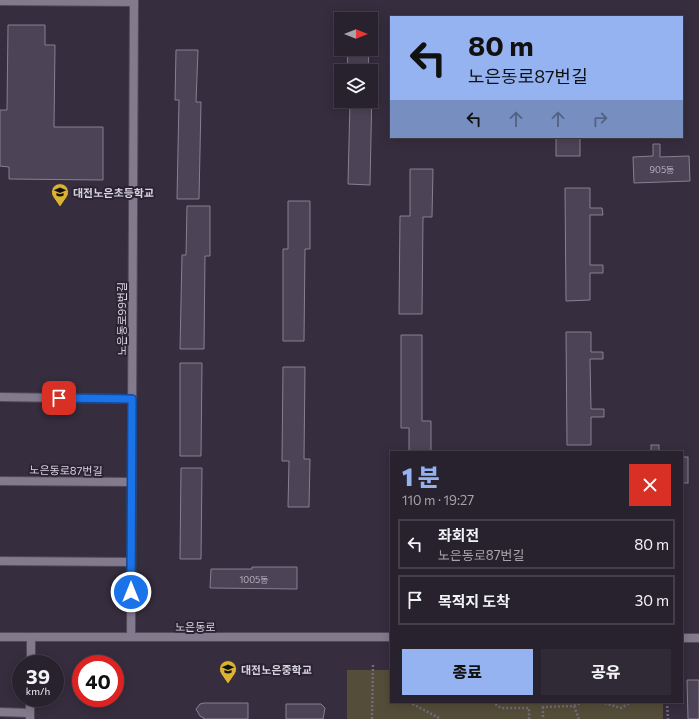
<!DOCTYPE html>
<html lang="ko">
<head>
<meta charset="utf-8">
<style>
  :root { --surface:#28222e; --page:#302a36; --text:#f1f3f6; --muted:#a5a4aa; --line:#443f4a; --accent:#95b2f1 }
  body { margin:0; font-family:Commissioner,"Noto Sans KR",sans-serif; background:var(--page); color:var(--text); height:100vh; display:flex; flex-direction:column; font-size:15px; white-space:nowrap }
  * { box-sizing:border-box; margin:0 }
  p { font-size:13px; color:var(--muted) }
  .icon { flex:none; width:22px; height:22px; fill:none; stroke:currentColor; stroke-width:2; stroke-linecap:round; stroke-linejoin:round }
  .map { position:relative; flex:1; overflow:hidden }
  .side { position:absolute; left:390px; top:451px; width:293px; height:252px; display:flex; flex-direction:column; background:var(--surface); border-radius:0px; box-shadow:0 2px 10px #0003,0 0 0 1px var(--line) }
  .side>* { flex:none }
  .guide { position:absolute; left:390px; top:16px; width:293px; height:122px; border-radius:0px; box-shadow:0 2px 10px #0003,0 0 0 1px var(--line); background:#95b2f1; color:#111; overflow:hidden }
  .needle { width:26px; rotate:90deg }
  .controls { position:absolute; left:334px; top:12px; display:grid; gap:8px }
  .controls a { display:grid; place-items:center; width:44px; height:44px; border-radius:0px; background:var(--surface); box-shadow:0 2px 10px #0003,0 0 0 1px var(--line); font-size:20px }
  .speed { position:absolute; left:12px; top:655px; display:flex; gap:8px; font-size:20px; font-weight:700; text-align:center }
  .speed>* { display:grid; place-content:center; width:52px; height:52px; border-radius:50%; background:var(--surface); box-shadow:0 2px 10px #0003,0 0 0 1px var(--line); line-height:1 }
  .speed small { font-size:10px; font-weight:400 }
  .speed .limit { border:6px solid #d22; background:#fff; color:#111 }
  .pin { position:absolute; display:grid; place-items:center; width:34px; height:34px; color:#fff; margin:-17px; border-radius:8px; box-shadow:0 2px 6px #0006 }
  .me { position:absolute; width:44px; margin:-22px; rotate:0deg; stroke-linejoin:round; filter:drop-shadow(0 0 3px #0008) }
  .turn { display:flex; align-items:center; gap:14px; height:84px; padding:0 12px; font-size:18px }
  .turn .icon { width:52px; height:52px; stroke-width:2.5 }
  .turn b { display:block; font-size:28px; line-height:34px }
  .lanes { display:flex; align-items:center; height:38px; padding:0 12px; background:#0003; justify-content:center; gap:20px; direction:ltr }
  .lanes .off { opacity:.35 }
  .round { display:grid; place-items:center; flex:none; width:42px; height:42px; border-radius:0px; background:var(--page) }
  .headline { display:flex; align-items:center; justify-content:space-between; height:68px; padding:0 12px }
  h1 { font-size:24px; font-weight:800; line-height:30px; color:var(--accent) }
  .action { display:flex; gap:8px; margin-top:auto; padding:8px 12px }
  .action a { flex:1; height:46px; border-radius:0px; background:var(--accent); color:#111; font-size:16px; font-weight:800; line-height:46px; text-align:center }
  .action a+a { background:var(--page); color:var(--text) }
  ul { padding:0; list-style:none }
  li { display:flex; align-items:center; gap:12px; height:50px; margin:0 8px 6px; padding:0 4px; border:2px solid var(--line); border-radius:0px }
  li div { flex:1 }
  li b { display:block; font-size:15px }
  li em { font-style:normal }
  .map>svg:first-child { display:block }
  .green { fill:#544d39 }
  .building { fill:#4c4456; stroke:#887f93 }
  .lines { fill:none; stroke-linecap:round; stroke-linejoin:round }
  .minor-casing { stroke:#524b59; stroke-width:10 }
  .tertiary-casing { stroke:#524b59; stroke-width:10 }
  .path { stroke:#736b7a; stroke-width:2.5; stroke-dasharray:2 2; stroke-linecap:butt }
  .minor { stroke:#847a8e; stroke-width:8 }
  .tertiary { stroke:#847a8e; stroke-width:8 }
  .route-casing { stroke:#114b97; stroke-width:10 }
  .route { stroke:#1a73e8; stroke-width:7 }
  .labels { text-anchor:middle; dominant-baseline:central; stroke-width:4; stroke-linejoin:round; paint-order:stroke }
  .number-label { font-size:9px; fill:#b6b0bd }
  .poi-label { font-size:11px; font-weight:bold; fill:#d9d4df; stroke:#2b2434; text-anchor:start }
  .street-label { font-size:11px; fill:#d9d4df; stroke:#2b2434 }
</style>
</head>
<body>
<div class="map">
<svg width="699" height="719" viewBox="0 0 699 719">
  <rect width="100%" height="100%" fill="#362d3e"/>
  <path class="green" d="M347,670H391V702H663V719H347Z"/>
  <g class="building">
    <path d="M8,25H45V45H55L54,127H103V180L9,179V167L0,166V110H7Z"/>
    <path d="M348,49H369L368,71H347Z"/>
    <path d="M176,50H198L196,102H201L199,199H177L179,100H175Z"/>
    <path d="M371,87H372L370,185L348,184L350,101H371Z"/>
    <rect x="556" y="137" width="24" height="19"/>
    <path d="M653,144H660V157L689,156L690,181L634,183L633,157L653,156Z"/>
    <path d="M410,169H433L432,217H423L422,314H399L400,216H410Z"/>
    <path d="M565,188H590V208H602L603,215H590V265H603V273H590V300L566,301Z"/>
    <path d="M288,201H310V249H305L304,341H283V249H288Z"/>
    <path d="M187,206H210V256H205L204,349H180L182,255H186Z"/>
    <path d="M566,332H591V352H603V359H590L591,409H604V417H591V445H567Z"/>
    <path d="M401,335H422V421H431V452H409V428H401Z"/>
    <path d="M180,363H202L201,456H180Z"/>
    <path d="M283,367H305L304,459H310L309,507H288L289,461H282Z"/>
    <rect x="651" y="445" width="8" height="7"/>
    <rect x="682" y="457" width="6" height="26"/>
    <path d="M181,468H202L201,559H180Z"/>
    <path d="M252,567H297V589L210,588L211,569H252Z"/>
    <path d="M687,680H699V719H688Z"/>
    <path d="M204,703H248V719H204V718L200,716L196,709L200,704Z"/>
    <path d="M286,704H321L325,708L323,719H286Z"/>
  </g>
  <g class="lines">
    <g class="minor-casing">
      <g id="minor">
        <path d="M0,397L132,399"/>
        <path d="M0,481L132,482"/>
        <path d="M0,561L131,562"/>
        <path d="M0,637H391"/>
        <path d="M682,638H699"/>
        <path d="M31,664V637"/>
        <path d="M0,712L30,713"/>
        <path d="M30,719V698"/>
      </g>
    </g>
    <g class="tertiary-casing">
      <g id="tertiary">
        <path d="M0,1L134,2"/>
        <path d="M131,637L134,0"/>
      </g>
    </g>
    <g class="path">
      <path d="M409,702L441,719"/>
      <path d="M492,702L501,708H529V719"/>
      <path d="M543,702V707L574,706L579,719"/>
      <path d="M601,702L621,708L631,702"/>
      <path d="M667,702L668,719"/>
      <path d="M574,706L583,702"/>
      <path d="M543,707V719"/>
      <path d="M372,719L373,664"/>
    </g>
    <use href="#minor" class="minor"/>
    <use href="#tertiary" class="tertiary"/>
  </g>
  <g class="lines">
    <g class="route-casing">
      <path id="route" d="M59,398L132,399L131,592"/>
    </g>
    <use href="#route" class="route"/>
  </g>
  <defs>
    <g id="school-pin" transform="scale(0.9)"><path d="M0 17L-7.5 6A9.5 9.5 0 1 1 7.5 6Z" fill="#dcb233" stroke="#2b2434"/><path d="M0-5L7-2L0 1L-7-2ZM-4 1L0 2.5L4 1V4Q0 6-4 4Z" fill="#111"/></g>
  </defs>
  <g fill-rule="evenodd">
    <use href="#school-pin" x="60" y="192"/>
    <use href="#school-pin" x="228" y="669"/>
  </g>
  <g class="labels">
    <g class="number-label">
      <text x="662" y="169">905동</text>
      <text x="254" y="579">1005동</text>
    </g>
    <g class="poi-label">
      <text x="73" y="192">대전노은초등학교</text>
      <text x="241" y="669">대전노은중학교</text>
    </g>
    <g class="street-label">
      <text transform="translate(121 319) rotate(-90)">노은동로99번길</text>
      <text transform="translate(66 470) rotate(1)">노은동로87번길</text>
      <text x="195" y="626">노은동로</text>
    </g>
  </g>
</svg>
<div class="controls">
<a><svg class="needle" viewBox="-14 -14 28 28"><path d="M0-13l5 13h-10z" fill="#e53935"/><path d="M0 13l5-13h-10z" fill="#a5a4aa"/></svg></a>
<a><svg class="icon" aria-label="layers" viewBox="0 0 24 24"><path d="M12 4l9 5-9 5-9-5zM3 14l9 5 9-5"/></svg></a>
</div>
<div class="speed"><div>39<small>km/h</small></div><div class="limit">40</div></div>
<div class="pin" style="left:59px;top:398px;background:#d93025"><svg class="icon" aria-label="arrive" viewBox="0 0 24 24"><path d="M6 21V4h12l-3 4 3 4H6"/></svg></div>
<svg class="me" style="left:131px;top:592px" viewBox="-20 -20 40 40"><circle r="17" fill="#1a73e8" stroke="#fff" stroke-width="3"/><path d="M0-11L8 9 0 5-8 9z" fill="#fff"/></svg>
<div class="guide">
<div class="turn"><svg class="icon" aria-label="left" viewBox="0 0 24 24"><path d="M17 20v-9H6M10 6l-5 5 5 5"/></svg><div><b>80 m</b>노은동로87번길</div></div>
<div class="lanes"><svg class="icon" aria-label="left" viewBox="0 0 24 24"><path d="M17 20v-9H6M10 6l-5 5 5 5"/></svg><svg class="icon off" aria-label="ahead" viewBox="0 0 24 24"><path d="M12 20V5M6 11l6-6 6 6"/></svg><svg class="icon off" aria-label="ahead" viewBox="0 0 24 24"><path d="M12 20V5M6 11l6-6 6 6"/></svg><svg class="icon off" aria-label="right" viewBox="0 0 24 24"><path d="M7 20v-9h11M14 6l5 5-5 5"/></svg></div>
</div>
<section class="side">
<div class="headline"><div><h1>1 분</h1><p>110 m · 19:27</p></div><a class="round" style="background:#d93025;color:#fff"><svg class="icon" aria-label="close" viewBox="0 0 24 24"><path d="M6 6l12 12M18 6L6 18"/></svg></a></div>
<ul>
<li><svg class="icon" aria-label="left" viewBox="0 0 24 24"><path d="M17 20v-9H6M10 6l-5 5 5 5"/></svg><div><b>좌회전</b><p>노은동로87번길</p></div><em>80 m</em></li>
<li><svg class="icon" aria-label="arrive" viewBox="0 0 24 24"><path d="M6 21V4h12l-3 4 3 4H6"/></svg><div><b>목적지 도착</b></div><em>30 m</em></li>
</ul>
<div class="action"><a>종료</a><a>공유</a></div>
</section>
</div>
</body>
</html>
